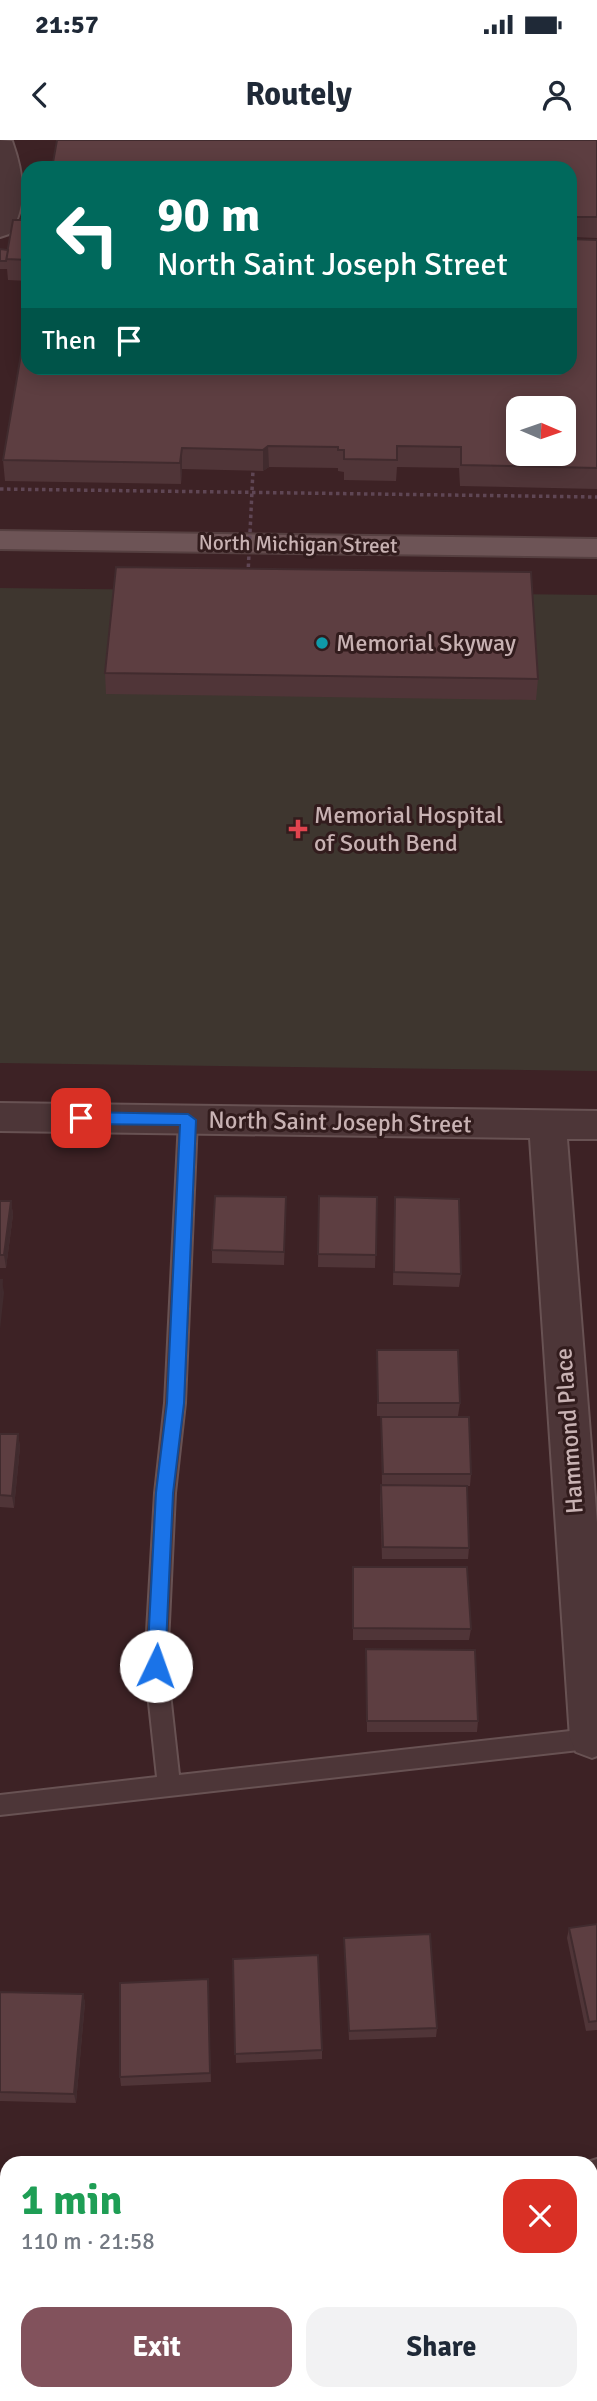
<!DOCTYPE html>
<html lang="en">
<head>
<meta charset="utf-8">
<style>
  :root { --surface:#fff; --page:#f2f2f3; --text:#1f2937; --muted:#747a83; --accent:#82525c }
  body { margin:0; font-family:Signika,sans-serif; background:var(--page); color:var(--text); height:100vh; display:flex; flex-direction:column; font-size:26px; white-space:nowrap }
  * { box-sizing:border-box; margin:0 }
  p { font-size:23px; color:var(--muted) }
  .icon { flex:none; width:38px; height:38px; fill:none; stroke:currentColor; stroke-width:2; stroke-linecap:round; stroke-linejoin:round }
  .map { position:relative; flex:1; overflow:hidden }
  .panel { position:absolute; left:0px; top:2016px; width:598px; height:245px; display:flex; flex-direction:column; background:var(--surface); border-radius:21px 21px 0 0; box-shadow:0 4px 18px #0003 }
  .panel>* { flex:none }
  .top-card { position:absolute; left:21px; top:21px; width:556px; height:214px; border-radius:21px; box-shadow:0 4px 18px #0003; background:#00695c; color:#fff; overflow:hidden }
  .needle { width:46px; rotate:92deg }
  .buttons { position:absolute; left:506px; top:256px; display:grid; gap:14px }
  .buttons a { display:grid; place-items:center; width:70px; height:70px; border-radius:14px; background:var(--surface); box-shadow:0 4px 18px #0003; font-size:35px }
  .pin { position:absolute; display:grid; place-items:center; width:60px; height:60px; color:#fff; margin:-30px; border-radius:14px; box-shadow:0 4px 10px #0006 }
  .me { position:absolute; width:77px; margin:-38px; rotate:3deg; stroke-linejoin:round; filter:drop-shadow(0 0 5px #0008) }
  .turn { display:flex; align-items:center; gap:24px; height:147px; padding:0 21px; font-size:32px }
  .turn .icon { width:91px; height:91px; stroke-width:2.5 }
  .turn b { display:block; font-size:49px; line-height:60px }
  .then { display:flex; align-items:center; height:66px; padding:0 21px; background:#0003; gap:14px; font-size:26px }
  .round { display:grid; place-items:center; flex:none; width:74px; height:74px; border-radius:21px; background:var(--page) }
  .summary { display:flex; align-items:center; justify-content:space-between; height:119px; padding:0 21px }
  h1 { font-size:42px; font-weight:800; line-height:52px; color:#1e9e55 }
  .primary-button { display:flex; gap:14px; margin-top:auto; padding:14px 21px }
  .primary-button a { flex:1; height:80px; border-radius:21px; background:var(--accent); color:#fff; font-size:28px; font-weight:800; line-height:80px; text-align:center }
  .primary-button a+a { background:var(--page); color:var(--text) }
  .status { display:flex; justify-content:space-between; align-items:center; height:49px; padding:0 35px; background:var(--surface); direction:ltr }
  .status svg { height:19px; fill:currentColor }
  header { display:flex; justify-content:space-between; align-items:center; height:91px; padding:0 21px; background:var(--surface); font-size:32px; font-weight:800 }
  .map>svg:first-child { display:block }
  .medical { fill:#3e362f }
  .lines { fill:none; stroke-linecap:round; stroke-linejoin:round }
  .lane-casing { stroke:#685253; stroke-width:4 }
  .street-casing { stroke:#685253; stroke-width:4 }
  .primary-casing { stroke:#564041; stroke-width:4 }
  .path { stroke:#5f4654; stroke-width:3.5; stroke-dasharray:3.5 3.5; stroke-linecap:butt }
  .lane { fill:#4d3638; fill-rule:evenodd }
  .street { fill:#4d3638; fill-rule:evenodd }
  .primary { fill:#6d5456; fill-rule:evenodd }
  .path-bridge { stroke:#5f4654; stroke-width:3.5; stroke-dasharray:3.5 3.5; stroke-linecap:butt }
  .wall { fill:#503538 }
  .shaded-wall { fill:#412b2e }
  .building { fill:#5d3e41; stroke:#412b2e; stroke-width:2; fill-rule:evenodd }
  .route { fill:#1a73e8; stroke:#114b97; stroke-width:2 }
  .culture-dot { fill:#0f9aa8; stroke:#321c1d; stroke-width:2.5 }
  .health-dot { fill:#e0444e; stroke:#321c1d; stroke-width:2.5 }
  .labels { text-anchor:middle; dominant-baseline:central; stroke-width:6; stroke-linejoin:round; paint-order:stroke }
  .far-street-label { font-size:21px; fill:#c8b2b3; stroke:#321c1d }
  .poi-label { font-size:24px; fill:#c8b2b3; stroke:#321c1d; text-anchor:start }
  .street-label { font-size:24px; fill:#c8b2b3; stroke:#321c1d }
</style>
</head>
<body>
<div class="status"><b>21:57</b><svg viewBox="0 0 49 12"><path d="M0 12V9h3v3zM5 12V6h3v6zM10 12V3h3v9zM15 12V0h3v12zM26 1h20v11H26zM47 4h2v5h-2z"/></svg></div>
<header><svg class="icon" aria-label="back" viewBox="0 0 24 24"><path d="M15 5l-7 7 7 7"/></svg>Routely<svg class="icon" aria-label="person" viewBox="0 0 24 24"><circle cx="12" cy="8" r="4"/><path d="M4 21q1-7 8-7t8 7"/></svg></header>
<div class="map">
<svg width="597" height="2261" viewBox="0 0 597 2261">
  <rect width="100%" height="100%" fill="#3d2225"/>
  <path class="medical" d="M0,448L597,455V931L0,923Z"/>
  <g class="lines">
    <g class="lane-casing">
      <path id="lane" d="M188,973L194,975L197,980L185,1263L175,1353L167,1526L179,1635L597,1588V1608L0,1675V1655L157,1637L145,1526L155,1353L165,1263L179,980L182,975Z"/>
    </g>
    <g class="street-casing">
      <g id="street">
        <path d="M0,0L12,1C23,32 29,65 9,94L0,97Z"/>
        <path d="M0,963L597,971V999H567L597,1383V1616L592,1618L576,1612L570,1598L530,998L0,991Z"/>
        <path d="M597,2019V2069L592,2070V2023H585Z"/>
        <path d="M7,2100V2150L0,2151V2101Z"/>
      </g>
    </g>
    <g class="primary-casing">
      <path id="primary" d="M0,391L597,399V417L0,409Z"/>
    </g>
    <path class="path" d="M0,349L597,357"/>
    <use href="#lane" class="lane"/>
    <use href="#street" class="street"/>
    <use href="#primary" class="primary"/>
    <path class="path-bridge" d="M248,434L253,330"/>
  </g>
  <g class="wall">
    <path d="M597,0V98L570,97V28Z"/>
    <path d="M28,80V141L8,140L7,129H0V109L8,110Z"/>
    <path d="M597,100V349L460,346L459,328L397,327L396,341L344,340V332L338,331V328L269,327L263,331L182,329L181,344L5,341L3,320Z"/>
    <path d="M105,533L538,539L536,560L106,554Z"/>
    <path d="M319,1056L377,1057L375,1128L318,1127Z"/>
    <path d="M0,1061H11L13,1075L6,1128H0Z"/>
    <path d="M286,1070L284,1125L212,1123V1110Z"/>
    <path d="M394,1071L461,1134L459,1147L393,1145Z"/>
    <path d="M377,1210L460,1263L458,1276H377Z"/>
    <path d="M381,1277L471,1334L470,1346H467L469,1408L468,1419H382L380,1357L381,1345H382Z"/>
    <path d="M0,1294H18L20,1307L14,1368L0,1367Z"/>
    <path d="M353,1439L471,1489L469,1500H353Z"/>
    <path d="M366,1509L478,1581L477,1592H367Z"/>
    <path d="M597,1784V1890L586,1891L567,1798L569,1788Z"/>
    <path d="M344,1798L437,1888L436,1897L349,1900Z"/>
    <path d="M233,1819L322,1910V1919L236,1923Z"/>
    <path d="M208,1839L211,1942L121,1946L120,1937Z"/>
    <path d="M0,1852L83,1854L85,1863L76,1963L0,1961Z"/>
  </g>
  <g class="shaded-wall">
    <path d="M268,306L269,327L263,331V310Z"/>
    <path d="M182,308V329L181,344L180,323Z"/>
    <path d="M11,1061L13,1075L6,1128L4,1115Z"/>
    <path d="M2,1140L4,1153L0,1189V1158Z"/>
    <path d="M18,1294L20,1307L14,1368L12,1356Z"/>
    <path d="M83,1854L85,1863L76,1963L74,1954Z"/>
  </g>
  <g class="building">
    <path d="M57,0H597V77H570V28H52Z"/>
    <path d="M13,80H28V120L6,119Z"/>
    <path d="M570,99L597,100V328L461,325V307L397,306V320L344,319V310H338V307L268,306L263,310L182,308L180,323L3,320L28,173V228H570ZM518,268H564V313H518Z"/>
    <path d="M0,109L8,110L6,121H0Z"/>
    <path d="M116,427L531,432L538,539L105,533Z"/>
    <path d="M215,1056L286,1057L284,1112L212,1110Z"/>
    <path d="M319,1056L377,1057L376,1115L318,1114Z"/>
    <path d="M395,1057L459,1059L461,1134L394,1132Z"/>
    <path d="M0,1061H11L4,1115H0Z"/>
    <path d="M0,1140H2L0,1158Z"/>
    <path d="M377,1210H458L460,1263H378Z"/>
    <path d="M381,1277H469L471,1334H383Z"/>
    <path d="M0,1294H18L12,1356L0,1355Z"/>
    <path d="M381,1345L467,1346L469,1408L383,1407Z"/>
    <path d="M353,1427H467L471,1489L353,1488Z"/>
    <path d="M366,1509L475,1510L478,1581H367Z"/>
    <path d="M597,1784V1881L589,1882L569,1788Z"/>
    <path d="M430,1794L437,1888L349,1891L344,1798Z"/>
    <path d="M318,1815L322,1910L235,1914L233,1819Z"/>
    <path d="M208,1839L210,1933L120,1937V1843Z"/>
    <path d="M0,1852L83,1854L74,1954L0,1952Z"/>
  </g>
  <path class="route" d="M81,972L188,974L196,980L184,1263L173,1353L165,1526L163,1532L156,1534L150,1532L147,1526L156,1353L167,1263L180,985L81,984L73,978Z"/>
  <circle class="culture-dot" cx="322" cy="503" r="7"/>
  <path class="health-dot" d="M294.5 678.5h7v7h7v7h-7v7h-7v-7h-7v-7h7z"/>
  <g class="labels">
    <g class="far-street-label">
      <text transform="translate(298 404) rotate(1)">North Michigan Street</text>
    </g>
    <g class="poi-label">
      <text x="336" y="503">Memorial Skyway</text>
      <text x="314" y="675">Memorial Hospital<tspan x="314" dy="28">of South Bend</tspan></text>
    </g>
    <g class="street-label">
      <text transform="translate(340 982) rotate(1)">North Saint Joseph Street</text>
      <text transform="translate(569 1291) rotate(-94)">Hammond Place</text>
    </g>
  </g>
</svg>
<div class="buttons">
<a><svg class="needle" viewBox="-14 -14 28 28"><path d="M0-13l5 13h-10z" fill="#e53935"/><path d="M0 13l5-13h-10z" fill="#747a83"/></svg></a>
</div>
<div class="pin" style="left:81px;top:978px;background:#d93025"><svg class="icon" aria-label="arrive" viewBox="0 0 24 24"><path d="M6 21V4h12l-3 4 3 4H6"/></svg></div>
<svg class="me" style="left:156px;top:1526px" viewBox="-20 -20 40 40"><circle r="19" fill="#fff"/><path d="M0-13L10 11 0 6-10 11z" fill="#1a73e8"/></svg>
<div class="top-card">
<div class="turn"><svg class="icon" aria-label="left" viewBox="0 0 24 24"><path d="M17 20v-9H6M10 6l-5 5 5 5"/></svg><div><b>90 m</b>North Saint Joseph Street</div></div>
<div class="then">Then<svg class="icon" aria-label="arrive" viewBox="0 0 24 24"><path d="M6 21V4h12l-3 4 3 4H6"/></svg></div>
</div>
<section class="panel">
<div class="summary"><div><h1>1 min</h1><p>110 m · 21:58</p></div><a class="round" style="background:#d93025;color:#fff"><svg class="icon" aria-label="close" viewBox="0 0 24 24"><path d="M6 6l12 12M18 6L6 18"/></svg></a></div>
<div class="primary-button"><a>Exit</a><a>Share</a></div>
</section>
</div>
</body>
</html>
